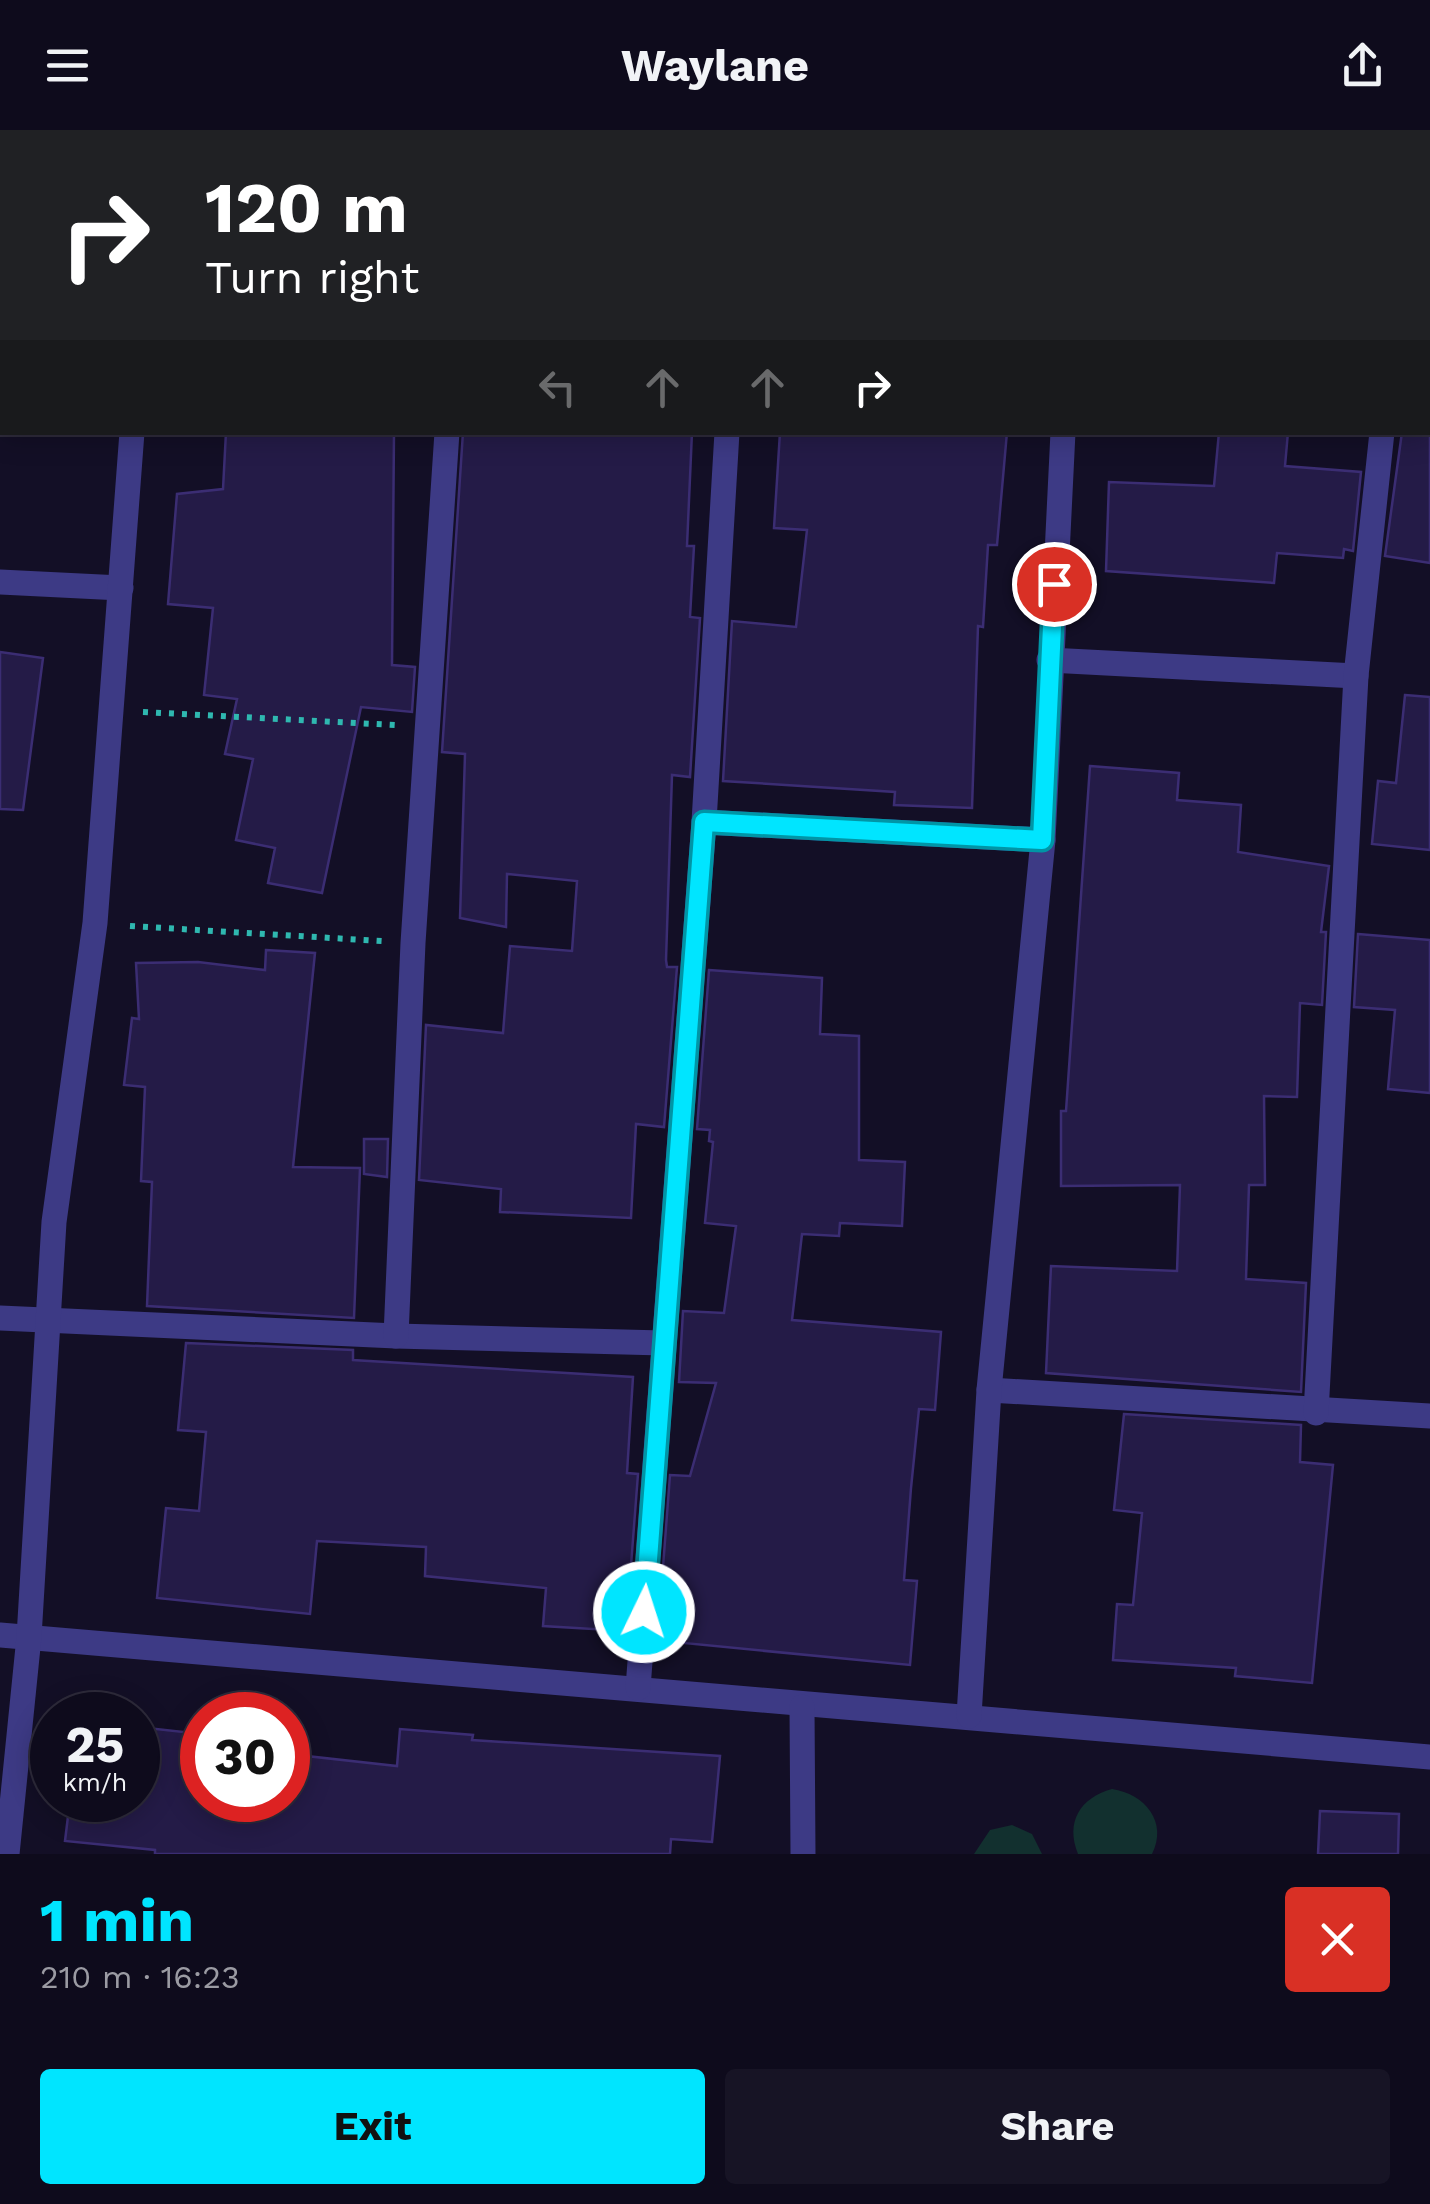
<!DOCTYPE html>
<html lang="en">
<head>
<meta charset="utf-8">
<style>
  :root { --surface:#0e0b1c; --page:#171425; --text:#f1f3f6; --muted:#9b9ba3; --line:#2e2b3b; --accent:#00e5ff }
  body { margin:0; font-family:"Work Sans",sans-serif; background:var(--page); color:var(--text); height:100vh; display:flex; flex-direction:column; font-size:38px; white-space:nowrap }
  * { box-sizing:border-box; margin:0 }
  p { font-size:32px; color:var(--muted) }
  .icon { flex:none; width:55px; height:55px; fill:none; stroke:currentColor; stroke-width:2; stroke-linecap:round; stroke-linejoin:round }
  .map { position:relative; height:1724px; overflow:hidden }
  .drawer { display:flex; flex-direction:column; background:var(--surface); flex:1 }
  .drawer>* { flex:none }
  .guide { position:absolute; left:0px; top:0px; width:1430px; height:305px; box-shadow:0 5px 25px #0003,0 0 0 2px var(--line); background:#202124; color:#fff; overflow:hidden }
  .speed { position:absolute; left:30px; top:1562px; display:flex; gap:20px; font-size:50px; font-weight:700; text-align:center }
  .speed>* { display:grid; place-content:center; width:130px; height:130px; border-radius:50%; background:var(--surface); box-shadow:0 5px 25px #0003,0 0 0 2px var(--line); line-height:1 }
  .speed small { font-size:25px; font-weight:400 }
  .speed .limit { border:15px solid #d22; background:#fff; color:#111 }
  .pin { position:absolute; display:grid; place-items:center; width:85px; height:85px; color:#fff; margin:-42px; border:5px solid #fff; border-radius:50%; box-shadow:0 2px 10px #0007 }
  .me { position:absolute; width:110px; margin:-55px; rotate:4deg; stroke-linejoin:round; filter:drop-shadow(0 0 8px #0008) }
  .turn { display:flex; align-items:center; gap:35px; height:210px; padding:0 40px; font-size:45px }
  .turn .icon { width:130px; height:130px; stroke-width:2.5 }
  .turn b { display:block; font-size:70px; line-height:85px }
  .lanes { display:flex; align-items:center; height:95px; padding:0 40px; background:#0003; justify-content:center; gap:50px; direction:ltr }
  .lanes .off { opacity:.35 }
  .round { display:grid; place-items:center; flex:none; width:105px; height:105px; border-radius:10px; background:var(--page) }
  .headline { display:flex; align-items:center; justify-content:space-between; height:170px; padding:0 40px }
  h1 { font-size:60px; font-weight:700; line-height:75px; color:var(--accent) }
  .action { display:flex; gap:20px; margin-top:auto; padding:20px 40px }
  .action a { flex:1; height:115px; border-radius:10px; background:var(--accent); color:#111; font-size:40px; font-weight:700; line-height:115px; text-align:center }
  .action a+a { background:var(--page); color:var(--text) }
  header { display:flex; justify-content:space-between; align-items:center; height:130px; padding:0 40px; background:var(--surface); font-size:45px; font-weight:700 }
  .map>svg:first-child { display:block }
  .green { fill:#12302f }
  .building { fill:#241b47; stroke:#3b2d73; stroke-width:2.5 }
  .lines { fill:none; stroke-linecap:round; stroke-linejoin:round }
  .path { stroke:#2fb8b0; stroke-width:6; stroke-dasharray:5 8; stroke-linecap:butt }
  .minor { stroke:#3d3a85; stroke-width:25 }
  .route-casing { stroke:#0095a6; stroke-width:25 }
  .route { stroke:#00e5ff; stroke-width:18 }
</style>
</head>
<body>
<header><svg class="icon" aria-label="menu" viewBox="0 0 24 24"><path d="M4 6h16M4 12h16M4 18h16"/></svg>Waylane<svg class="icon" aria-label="share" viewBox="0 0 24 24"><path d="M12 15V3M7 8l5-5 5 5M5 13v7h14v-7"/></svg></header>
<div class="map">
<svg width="1430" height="1724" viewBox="0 0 1430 1724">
  <rect width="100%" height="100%" fill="#130f26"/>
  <g class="green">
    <path d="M1112,1659C1145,1664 1168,1692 1152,1724H1078C1065,1692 1080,1668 1112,1659Z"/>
    <path d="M1012,1695L1032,1704L1042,1724H974L990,1700Z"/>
  </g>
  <g class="building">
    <path d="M1428,275H1430V433L1385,426L1402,302H1428Z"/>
    <path d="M226,302H394L392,535L415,537L412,582L361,577L322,763L268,753L275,718L236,710L253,629L225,624L237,569L204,565L213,478L168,474L177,364L223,359Z"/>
    <path d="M463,302H692L687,416H694L690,487L700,488L690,647L672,645L666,830L667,837H677L664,997L636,994L631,1088L500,1082L501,1059L419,1050L426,895L503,903L510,816L572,821L577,751L507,744L506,797L460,788L465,624L442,622Z"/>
    <path d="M780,302H1007L997,415H988L983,497L978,496L972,678L894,675L895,662L723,651L732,491L796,497L807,400L774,398Z"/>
    <path d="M1219,302H1288L1285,336L1361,342L1353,421L1344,419L1343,428L1277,423L1274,453L1106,441L1109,352L1214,356Z"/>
    <path d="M0,522L43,528L23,680L0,679Z"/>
    <path d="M1405,565L1430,567V720L1372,714L1378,651L1396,653Z"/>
    <path d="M1090,636L1179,643L1177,670L1241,675L1238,722L1329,736L1321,802H1326L1322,875L1300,873L1297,967L1264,966L1265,1055H1249L1246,1149L1306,1153L1301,1262L1046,1243L1051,1136L1177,1141L1180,1055L1061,1056V981H1066Z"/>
    <path d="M1358,804L1430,810V963L1388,959L1395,880L1354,877Z"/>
    <path d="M266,820L315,823L293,1037L360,1038L354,1188L147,1176L152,1052L141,1051L145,957L124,955L132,888L139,889L136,833L198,832L265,840Z"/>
    <path d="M709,840L822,848L820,904L859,906V1030L905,1032L902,1096L840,1093L839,1106L802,1104L792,1190L941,1202L935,1280L919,1279L911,1358L904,1450L917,1451L910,1535L663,1511L664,1504L658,1503L670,1345L690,1346L716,1253L679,1252L683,1181L724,1183L736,1096L705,1093L713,1012L709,1011L710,1000L697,999Z"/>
    <path d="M364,1009H388L387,1047L364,1044Z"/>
    <path d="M186,1213L353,1220V1230L633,1247L627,1343L638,1344L626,1501L543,1496L546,1458L425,1446L426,1417L317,1411L310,1484L157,1468L166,1378L199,1381L206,1302L178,1300Z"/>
    <path d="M1124,1284L1301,1295L1300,1332L1333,1335L1312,1553L1235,1546L1236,1538L1113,1530L1117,1474L1133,1475L1142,1383L1114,1380Z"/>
    <path d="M138,1597L202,1604V1670H288V1624L397,1636L400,1599L473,1605L472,1610L720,1626L712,1712L671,1709L670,1724H155V1720L65,1711L70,1670H138Z"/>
    <path d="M1320,1681L1399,1684L1398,1724H1318Z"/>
  </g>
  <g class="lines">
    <g class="path">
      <path d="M143,582L395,595"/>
      <path d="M130,796L382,811"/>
    </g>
    <g class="minor">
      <path d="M597,0L626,2"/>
      <path d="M153,2V0"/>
      <path d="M467,2V0"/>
      <path d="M1083,2V0"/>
      <path d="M1411,2V0"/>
      <path d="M1428,143H1430"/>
      <path d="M0,452L121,458"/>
      <path d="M1049,530L1356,546"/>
      <path d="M704,692L1043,710"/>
      <path d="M0,1188L396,1206L663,1213"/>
      <path d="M396,1206L413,813L447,302"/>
      <path d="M989,1260L1430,1286"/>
      <path d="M1316,1283L1356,546L1382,302"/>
      <path d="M0,1505L1430,1627"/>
      <path d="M638,1558L704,692L727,302"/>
      <path d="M802,1577L803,1724"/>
      <path d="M969,1586L989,1260L1043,710L1063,302"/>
      <path d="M7,1724L29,1507L54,1092L95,793L132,302"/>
    </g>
  </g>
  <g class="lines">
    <g class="route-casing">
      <path id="route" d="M644,1482L704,692L1042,710L1054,454"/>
    </g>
    <use href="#route" class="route"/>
  </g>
</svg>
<div class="speed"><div>25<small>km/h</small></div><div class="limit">30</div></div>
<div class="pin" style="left:1054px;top:454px;background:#d93025"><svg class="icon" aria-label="arrive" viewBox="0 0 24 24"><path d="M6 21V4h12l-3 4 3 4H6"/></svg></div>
<svg class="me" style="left:644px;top:1482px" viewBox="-20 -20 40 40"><circle r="17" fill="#00e5ff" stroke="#fff" stroke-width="3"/><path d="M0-11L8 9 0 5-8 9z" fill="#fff"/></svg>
<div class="guide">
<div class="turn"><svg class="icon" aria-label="right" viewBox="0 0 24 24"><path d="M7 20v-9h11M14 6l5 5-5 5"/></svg><div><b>120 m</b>Turn right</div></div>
<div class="lanes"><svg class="icon off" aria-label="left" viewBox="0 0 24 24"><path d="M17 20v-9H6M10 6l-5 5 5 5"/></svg><svg class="icon off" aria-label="ahead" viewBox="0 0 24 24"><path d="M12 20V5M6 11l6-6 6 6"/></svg><svg class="icon off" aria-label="ahead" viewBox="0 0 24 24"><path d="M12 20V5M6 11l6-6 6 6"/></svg><svg class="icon" aria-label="right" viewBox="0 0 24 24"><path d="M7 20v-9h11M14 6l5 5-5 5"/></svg></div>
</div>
</div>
<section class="drawer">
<div class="headline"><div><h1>1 min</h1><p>210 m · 16:23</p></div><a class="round" style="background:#d93025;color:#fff"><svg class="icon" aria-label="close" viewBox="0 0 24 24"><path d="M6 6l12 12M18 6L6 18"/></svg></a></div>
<div class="action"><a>Exit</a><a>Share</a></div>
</section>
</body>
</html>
